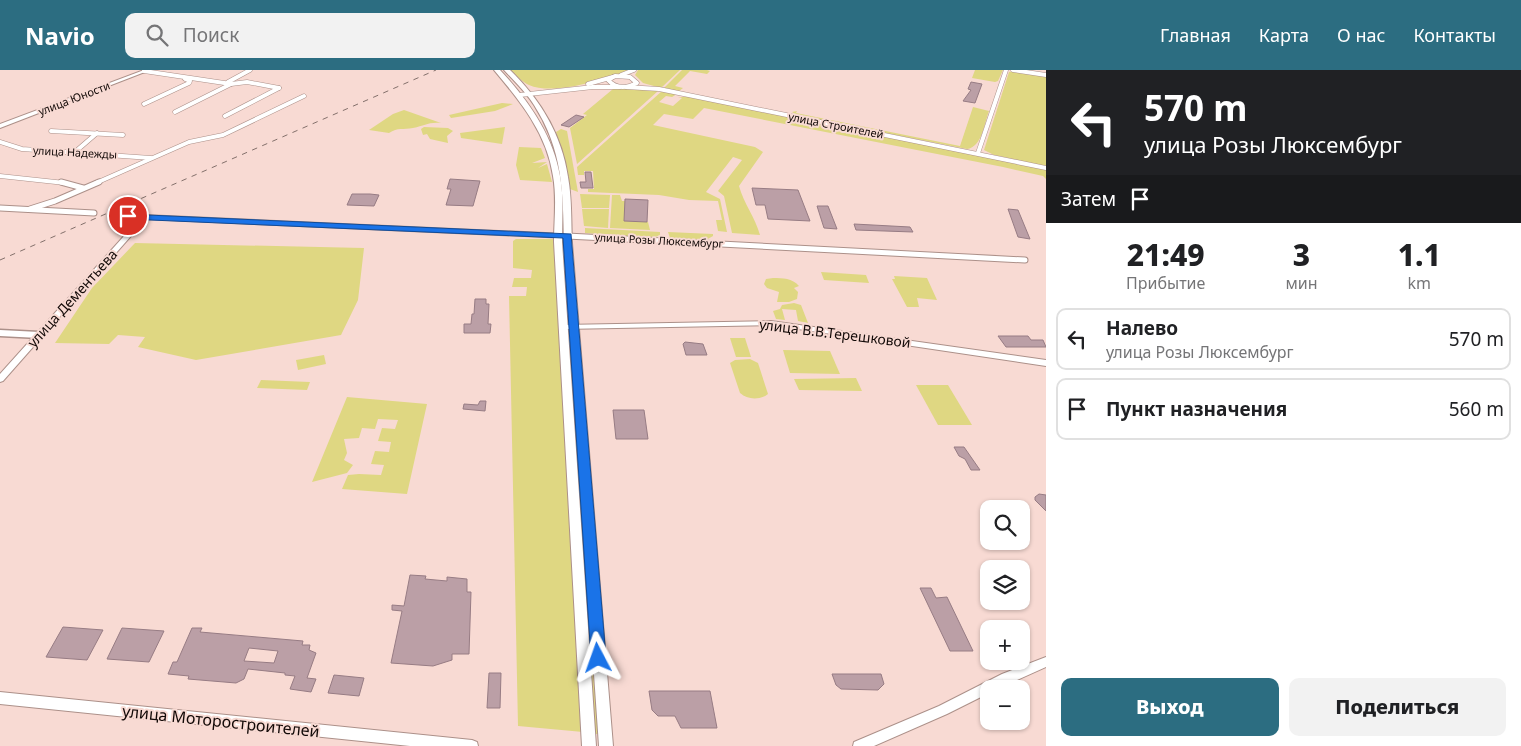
<!DOCTYPE html>
<html lang="ru">
<head>
<meta charset="utf-8">
<style>
  :root { --surface:#fff; --page:#f2f2f2; --text:#202124; --muted:#757577; --line:#e0e0e0; --accent:#2c6d81 }
  body { margin:0; font-family:"Noto Sans",sans-serif; background:var(--page); color:var(--text); height:100vh; display:flex; flex-direction:column; font-size:19px; white-space:nowrap }
  * { box-sizing:border-box; margin:0 }
  p { font-size:16px; color:var(--muted) }
  .icon { flex:none; width:28px; height:28px; fill:none; stroke:currentColor; stroke-width:2; stroke-linecap:round; stroke-linejoin:round }
  .map { position:relative; flex:1; overflow:hidden }
  .details { display:flex; flex-direction:column; background:var(--surface); width:475px }
  .details>* { flex:none }
  .hud { background:#202124; color:#fff; overflow:hidden }
  .tools { position:absolute; left:980px; top:430px; display:grid; gap:10px }
  .tools a { display:grid; place-items:center; width:50px; height:50px; border-radius:10px; background:var(--surface); box-shadow:0 1px 4px #0004; font-size:25px }
  .pin { position:absolute; display:grid; place-items:center; width:42px; height:42px; color:#fff; margin:-21px; border:2px solid #fff; border-radius:50%; box-shadow:0 1px 5px #0007 }
  .me { position:absolute; width:55px; margin:-28px; rotate:356deg; stroke-linejoin:round; filter:drop-shadow(0 0 4px #0008) }
  .turn { display:flex; align-items:center; gap:18px; height:105px; padding:0 15px; font-size:22px }
  .turn .icon { width:65px; height:65px; stroke-width:2.5 }
  .turn b { display:block; font-size:35px; line-height:42px }
  .then { display:flex; align-items:center; height:48px; padding:0 15px; background:#0003; gap:10px; font-size:19px }
  .eta { display:flex; justify-content:space-evenly; align-items:center; height:85px; text-align:center }
  .eta b { font-size:30px; font-weight:800; line-height:35px }
  .primary-button { display:flex; gap:10px; margin-top:auto; padding:10px 15px }
  .primary-button a { flex:1; height:58px; border-radius:10px; background:var(--accent); color:#fff; font-size:20px; font-weight:800; line-height:58px; text-align:center }
  .primary-button a+a { background:var(--page); color:var(--text) }
  ul { padding:0; list-style:none }
  li { display:flex; align-items:center; gap:15px; height:62px; margin:0 10px 8px; padding:0 5px; border:2px solid var(--line); border-radius:10px }
  li div { flex:1 }
  li b { display:block; font-size:19px }
  li em { font-style:normal }
  header { display:flex; align-items:center; gap:30px; box-sizing:border-box; height:70px; padding:0 25px; background:var(--accent); color:#fff }
  header strong { font-size:24px }
  nav { display:flex; gap:28px; margin-inline-start:auto; font-size:18px }
  .search { width:350px; height:45px; background:var(--page); display:flex; align-items:center; gap:12px; box-sizing:border-box; padding:0 18px; border-radius:10px; color:var(--muted); font-size:19px }
  main { display:flex; flex:1; min-height:0 }
  .map>svg:first-child { display:block }
  .green { fill:#dfd782 }
  .building { fill:#bb9fa6; stroke:#977c84; fill-rule:evenodd }
  .lines { fill:none; stroke-linecap:round; stroke-linejoin:round }
  .street-far2-casing { stroke:#ac9089; stroke-width:5 }
  .street-far1-casing { stroke:#ac9089; stroke-width:7 }
  .street-casing { stroke:#ac9089; stroke-width:9 }
  .secondary-casing { stroke:#ac9089; stroke-width:2 }
  .primary-casing { stroke:#ac9089; stroke-width:2 }
  .street-far2 { stroke:#fff; stroke-width:4 }
  .street-far1 { stroke:#fff; stroke-width:5 }
  .street { stroke:#fff; stroke-width:6 }
  .secondary { fill:#fff; fill-rule:evenodd }
  .primary { fill:#fff; fill-rule:evenodd }
  .rail { stroke:#83706b; stroke-width:1; stroke-dasharray:5.5 5.5; stroke-linecap:butt }
  .route { fill:#1a73e8; stroke:#114b97 }
  .labels { text-anchor:middle; dominant-baseline:central; stroke-width:4; stroke-linejoin:round; paint-order:stroke }
  .far-street-label { font-size:11px; fill:#120907; stroke:#f8dad3 }
  .street-label { font-size:14px; fill:#120907; stroke:#f8dad3 }
  .near-street-label { font-size:16px; fill:#120907; stroke:#f8dad3 }
</style>
</head>
<body>
<header>
<strong>Navio</strong>
<div class="search"><svg class="icon" aria-label="search" viewBox="0 0 24 24"><circle cx="10" cy="10" r="6"/><path d="M15 15l6 6"/></svg>Поиск</div>
<nav><a>Главная</a><a>Карта</a><a>О нас</a><a>Контакты</a></nav>
</header>
<main>
<div class="map">
<svg width="1046" height="676" viewBox="0 0 1046 676">
  <rect width="100%" height="100%" fill="#f8dad3"/>
  <g class="green">
    <path d="M510,0H630C605,9 554,26 529,15C522,12 516,5 510,0Z"/>
    <path d="M638,0H680L661,18L643,13L635,5Z"/>
    <path d="M682,0H707L710,1L707,4L690,1L675,16L683,18L679,21L664,18Z"/>
    <path d="M975,0H1003L998,11L995,12L972,8Z"/>
    <path d="M1016,1L1046,6V96L994,85L984,80L1009,2Z"/>
    <path d="M620,18L658,21L577,94L570,58L587,45L583,44L613,19Z"/>
    <path d="M662,21L677,24L672,27L666,26L659,32L673,36L682,28L678,27H691L1046,99V109L1043,106L1003,97L704,38L693,49L664,44L653,55L755,77L763,82L739,116C744,134 755,147 760,165L732,163L724,126L718,121L742,90L733,87L706,122L720,129L727,162L718,161L716,150H722L718,131L689,130L659,125L588,122V119H594L593,101H584V105H578L577,97Z"/>
    <path d="M502,33L513,34L495,41L451,48L449,45Z"/>
    <path d="M973,37L989,41C984,54 982,77 967,79L798,46L792,42L797,41L796,43L960,76Z"/>
    <path d="M404,40L441,53C427,52 425,56 413,58C403,60 398,57 389,63L369,60L393,44Z"/>
    <path d="M424,57L448,58L453,61L447,66L448,73L430,69L427,64L423,65L421,59Z"/>
    <path d="M505,57L502,74L461,68L460,63Z"/>
    <path d="M561,59L567,61L578,122L570,119L556,62Z"/>
    <path d="M519,77L541,78L545,88L532,93L547,92L538,98L547,94L552,112L520,110L516,95Z"/>
    <path d="M580,124L610,125L609,138H582Z"/>
    <path d="M612,125H620L622,131H627L624,151L648,152L650,160L610,158Z"/>
    <path d="M582,139H609L608,158L584,156Z"/>
    <path d="M585,158L660,162V165L653,168L585,163Z"/>
    <path d="M668,162L713,164V166L706,170L670,168Z"/>
    <path d="M516,169H555L583,662L518,656L509,226H526L527,217H512L514,208H531L532,200L513,198V171Z"/>
    <path d="M135,173L364,178L358,230L341,265L196,290L138,277L145,267L118,265L109,274L55,273L92,218Z"/>
    <path d="M821,202L866,205L869,213L824,210Z"/>
    <path d="M894,206L927,208L937,230L917,228L919,237H907L892,209H895Z"/>
    <path d="M773,208C783,208 792,208 799,216L794,218L798,222L797,229L789,232H777L779,222L767,218L764,214L766,209Z"/>
    <path d="M794,233L801,235L808,253L798,251L796,240L782,239L785,250L776,249L773,241L780,239L782,235Z"/>
    <path d="M730,268H745L751,287H736Z"/>
    <path d="M568,270H571L599,664H594Z"/>
    <path d="M783,280L830,281L840,304L790,303Z"/>
    <path d="M324,285L326,294L298,300L296,290Z"/>
    <path d="M750,289L758,293L768,324C761,330 747,330 740,323L730,293L735,290Z"/>
    <path d="M856,308L862,321L799,320L794,309Z"/>
    <path d="M261,310L310,312L307,320L257,318Z"/>
    <path d="M916,315H948L972,355H938Z"/>
    <path d="M347,327L427,334L407,424L342,419L348,405L359,404L381,405L384,395L371,394L375,381L389,382L391,372L378,371L382,358L395,359L398,350L378,349L375,359L362,358L359,368L344,369L347,383L344,390L353,395L347,403L312,412Z"/>
  </g>
  <g class="building">
    <path d="M971,12L982,14L975,33L963,31L971,20L968,19Z"/>
    <path d="M576,45L584,47L569,57L561,55Z"/>
    <path d="M585,102H591L593,118H581L580,112H586Z"/>
    <path d="M450,109L480,111L473,136L446,135L451,119H447Z"/>
    <path d="M752,118L798,120L810,151L768,149L765,135H756Z"/>
    <path d="M352,124H370L379,125L374,136L347,135Z"/>
    <path d="M625,129L648,130L647,152L624,151Z"/>
    <path d="M817,136H828L837,159L824,158Z"/>
    <path d="M1008,139L1018,140L1030,169L1018,167Z"/>
    <path d="M854,154L910,157L913,162L856,160Z"/>
    <path d="M475,229H486V234H489L488,254H491L490,263H464V254H471L472,244H474Z"/>
    <path d="M998,266H1028L1031,270H1043L1046,277H1006Z"/>
    <path d="M685,272L703,274L707,285H686L683,274Z"/>
    <path d="M480,331H486L485,341L463,339L464,334L478,335Z"/>
    <path d="M613,340H644L648,369H616Z"/>
    <path d="M954,377H964L980,400H971L965,389L959,386Z"/>
    <path d="M1039,424L1046,425V441L1035,430V427Z"/>
    <path d="M410,505L426,506L425,509L447,511V507L467,509V522H471L469,584H452V590L433,596L391,593L402,541L392,540V535L404,536Z"/>
    <path d="M920,518H931L936,528L947,527L973,581H950Z"/>
    <path d="M63,557L103,560L87,590L46,587Z"/>
    <path d="M122,558L164,561L149,592L107,589Z"/>
    <path d="M192,558H202L200,562L303,571L302,575H310L309,580L316,583L307,608L316,609L311,622L290,619L295,606L285,605V603L248,599L244,609L236,613L188,609L189,606L168,604L173,592H177ZM249,578L278,581L274,593L244,591Z"/>
    <path d="M489,603H501L500,638H487Z"/>
    <path d="M832,604H881L884,614L878,620L841,619L836,615Z"/>
    <path d="M334,605L364,608L359,626L328,623Z"/>
    <path d="M649,621H710L717,658H681L675,646H658L652,640Z"/>
  </g>
  <g class="lines">
    <g class="street-far2-casing">
      <g id="street-far2">
        <path d="M1013,0L1046,5"/>
        <path d="M144,1L231,14L247,12L279,18"/>
        <path d="M621,5L634,0"/>
        <path d="M615,6L630,7L637,13C627,18 616,19 608,10Z"/>
        <path d="M228,12L250,0"/>
        <path d="M588,14L613,7"/>
        <path d="M626,17L659,19L1046,98"/>
        <path d="M520,25L593,17H620"/>
        <path d="M144,34L189,13L190,11L185,9"/>
        <path d="M175,42L231,14"/>
        <path d="M225,46L279,18"/>
        <path d="M51,61L123,65"/>
        <path d="M0,72L22,79L151,88"/>
        <path d="M75,82L97,63"/>
        <path d="M978,83L1006,0"/>
        <path d="M0,106L65,113"/>
        <path d="M96,113L189,72L223,65L304,26"/>
      </g>
    </g>
    <g class="street-far1-casing">
      <g id="street-far1">
        <path d="M61,112L83,118"/>
        <path d="M0,138L94,143"/>
        <path d="M30,139L55,131L99,112"/>
        <path d="M112,145L144,147"/>
        <path d="M567,166L1025,190"/>
      </g>
    </g>
    <g class="street-casing">
      <path id="street" d="M0,263L39,265"/>
    </g>
    <g class="secondary-casing">
      <g id="secondary">
        <path d="M144,0H150L0,58V54Z"/>
        <path d="M144,145L567,164L570,166L567,168L146,149L3,311L0,312V304L142,146Z"/>
        <path d="M771,251L1046,290V296L771,255L563,259L559,257L563,255Z"/>
        <path d="M1046,587V597L997,619H989V623L947,644L874,676H853L854,672L939,636L1002,604Z"/>
        <path d="M0,622L472,670L477,672L478,676H410L0,634Z"/>
      </g>
    </g>
    <g class="primary-casing">
      <g id="primary">
        <path d="M494,0H500C528,30 553,65 560,106C564,128 562,150 562,172L596,676H582L554,172C554,150 557,128 553,106C547,64 521,32 494,0Z"/>
        <path d="M504,0H510C540,29 562,65 568,107C572,129 571,151 572,173L613,676H599L564,173C563,122 563,80 534,35C526,22 515,12 504,0Z"/>
      </g>
    </g>
    <use href="#street-far2" class="street-far2"/>
    <use href="#street-far1" class="street-far1"/>
    <use href="#street" class="street"/>
    <use href="#secondary" class="secondary"/>
    <use href="#primary" class="primary"/>
    <path class="rail" d="M0,190L436,0"/>
  </g>
  <path class="route" d="M125,144L571,164L606,588L604,593L598,595L593,593L591,588L563,168L128,149L125,148Z"/>
  <g class="labels">
    <g class="far-street-label">
      <text transform="translate(74 28) rotate(-21)">улица Юности</text>
      <text transform="translate(836 55) rotate(11)">улица Строителей</text>
      <text transform="translate(75 82) rotate(3)">улица Надежды</text>
      <text transform="translate(659 170) rotate(3)">улица Розы Люксембург</text>
    </g>
    <g class="street-label">
      <text transform="translate(72 228) rotate(-48)">улица Дементьева</text>
      <text transform="translate(835 263) rotate(7)">улица В.В.Терешковой</text>
    </g>
    <g class="near-street-label">
      <text transform="translate(221 651) rotate(6)">улица Моторостроителей</text>
    </g>
  </g>
</svg>
<div class="tools">
<a><svg class="icon" aria-label="search" viewBox="0 0 24 24"><circle cx="10" cy="10" r="6"/><path d="M15 15l6 6"/></svg></a>
<a><svg class="icon" aria-label="layers" viewBox="0 0 24 24"><path d="M12 4l9 5-9 5-9-5zM3 14l9 5 9-5"/></svg></a>
<a>+</a>
<a>−</a>
</div>
<div class="pin" style="left:128px;top:146px;background:#d93025"><svg class="icon" aria-label="arrive" viewBox="0 0 24 24"><path d="M6 21V4h12l-3 4 3 4H6"/></svg></div>
<svg class="me" style="left:598px;top:588px" viewBox="-20 -20 40 40"><path d="M0-17L14 15 0 8-14 15z" fill="#1a73e8" stroke="#fff" stroke-width="4"/></svg>
</div>
<section class="details">
<div class="hud">
<div class="turn"><svg class="icon" aria-label="left" viewBox="0 0 24 24"><path d="M17 20v-9H6M10 6l-5 5 5 5"/></svg><div><b>570 m</b>улица Розы Люксембург</div></div>
<div class="then">Затем<svg class="icon" aria-label="arrive" viewBox="0 0 24 24"><path d="M6 21V4h12l-3 4 3 4H6"/></svg></div>
</div>
<div class="eta">
<div><b>21:49</b><p>Прибытие</p></div>
<div><b>3</b><p>мин</p></div>
<div><b>1.1</b><p>km</p></div>
</div>
<ul>
<li><svg class="icon" aria-label="left" viewBox="0 0 24 24"><path d="M17 20v-9H6M10 6l-5 5 5 5"/></svg><div><b>Налево</b><p>улица Розы Люксембург</p></div><em>570 m</em></li>
<li><svg class="icon" aria-label="arrive" viewBox="0 0 24 24"><path d="M6 21V4h12l-3 4 3 4H6"/></svg><div><b>Пункт назначения</b></div><em>560 m</em></li>
</ul>
<div class="primary-button"><a>Выход</a><a>Поделиться</a></div>
</section>
</main>
</body>
</html>
